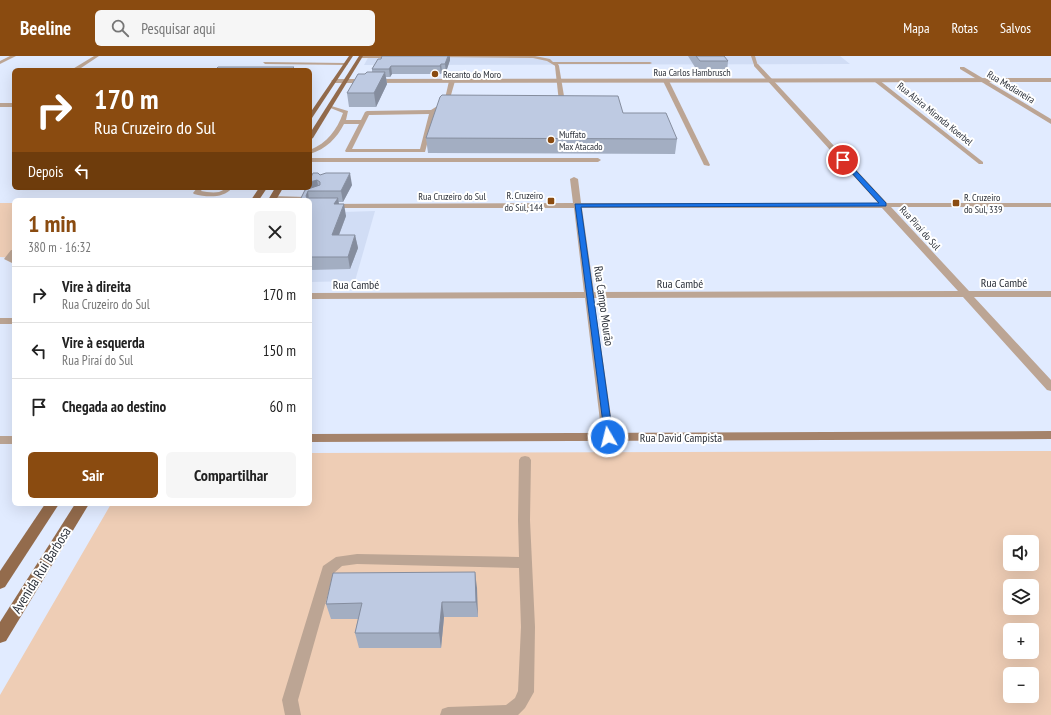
<!DOCTYPE html>
<html lang="pt">
<head>
<meta charset="utf-8">
<style>
  :root { --surface:#fff; --page:#f6f6f6; --text:#222; --muted:#767676; --line:#e0e0e0; --accent:#8a4b10 }
  body { margin:0; font-family:"PT Sans Narrow",sans-serif; background:var(--page); color:var(--text); height:100vh; display:flex; flex-direction:column; font-size:15px; white-space:nowrap }
  * { box-sizing:border-box; margin:0 }
  p { font-size:13px; color:var(--muted) }
  .icon { flex:none; width:22px; height:22px; fill:none; stroke:currentColor; stroke-width:2; stroke-linecap:round; stroke-linejoin:round }
  .map { position:relative; flex:1; overflow:hidden }
  .side { position:absolute; left:12px; top:142px; width:300px; height:308px; display:flex; flex-direction:column; background:var(--surface); border-radius:6px; box-shadow:0 4px 16px #0002 }
  .side>* { flex:none }
  .top-card { position:absolute; left:12px; top:12px; width:300px; height:122px; border-radius:6px; box-shadow:0 4px 16px #0002; background:#8a4b10; color:#fff; overflow:hidden }
  .controls { position:absolute; left:1003px; top:479px; display:grid; gap:8px }
  .controls a { display:grid; place-items:center; width:36px; height:36px; border-radius:6px; background:var(--surface); box-shadow:0 4px 16px #0002; font-size:20px }
  .pin { position:absolute; display:grid; place-items:center; width:34px; height:34px; color:#fff; margin:-17px; border:2px solid #fff; border-radius:50%; box-shadow:0 1px 4px #0007 }
  .me { position:absolute; width:44px; margin:-22px; rotate:352deg; stroke-linejoin:round; filter:drop-shadow(0 0 3px #0008) }
  .turn { display:flex; align-items:center; gap:14px; height:84px; padding:0 16px; font-size:18px }
  .turn .icon { width:52px; height:52px; stroke-width:2.5 }
  .turn b { display:block; font-size:28px; line-height:34px }
  .then { display:flex; align-items:center; height:38px; padding:0 16px; background:#0003; gap:8px; font-size:15px }
  .round { display:grid; place-items:center; flex:none; width:42px; height:42px; border-radius:6px; background:var(--page) }
  .head { display:flex; align-items:center; justify-content:space-between; height:68px; padding:0 16px }
  h1 { font-size:24px; font-weight:800; line-height:30px; color:var(--accent) }
  .button { display:flex; gap:8px; margin-top:auto; padding:8px 16px }
  .button a { flex:1; height:46px; border-radius:6px; background:var(--accent); color:#fff; font-size:16px; font-weight:800; line-height:46px; text-align:center }
  .button a+a { background:var(--page); color:var(--text) }
  ul { padding:0; list-style:none }
  li { display:flex; align-items:center; gap:12px; height:56px; padding:0 16px; border-top:1px solid var(--line) }
  li div { flex:1 }
  li b { display:block; font-size:15px }
  li em { font-style:normal }
  header { display:flex; align-items:center; gap:24px; box-sizing:border-box; height:56px; padding:0 20px; background:var(--accent); color:#fff }
  header strong { font-size:19px }
  nav { display:flex; gap:22px; margin-inline-start:auto; font-size:14px }
  .search { width:280px; height:36px; background:var(--page); display:flex; align-items:center; gap:10px; box-sizing:border-box; padding:0 14px; border-radius:6px; color:var(--muted); font-size:15px }
  .map>svg:first-child { display:block }
  .built { fill:#d1ddf5 }
  .green { fill:#eecdb5; fill-rule:evenodd }
  .lines { fill:none; stroke-linecap:round; stroke-linejoin:round }
  .service { fill:#bca594; fill-rule:evenodd }
  .minor { fill:#bca594; fill-rule:evenodd }
  .tertiary { fill:#bca594; fill-rule:evenodd }
  .secondary { fill:#a5836b; fill-rule:evenodd }
  .primary { fill:#936b4c; fill-rule:evenodd }
  .wall { fill:#a3aec2 }
  .shaded-wall { fill:#858d9e }
  .building { fill:#becae2; stroke:#858d9e }
  .route { fill:#1a73e8; stroke:#114b97 }
  .poi-dot { fill:#8a4b10; stroke:#fff; stroke-width:1.5 }
  .labels { text-anchor:middle; dominant-baseline:central; stroke-width:4; stroke-linejoin:round; paint-order:stroke }
  .far-street-label { font-size:10px; fill:#2c313a; stroke:#fff }
  .far-poi-label { font-size:10px; fill:#2c313a; stroke:#fff; text-anchor:start }
  .street-label { font-size:12px; fill:#2c313a; stroke:#fff }
  .near-street-label { font-size:14px; fill:#2c313a; stroke:#fff }
</style>
</head>
<body>
<header>
<strong>Beeline</strong>
<div class="search"><svg class="icon" aria-label="search" viewBox="0 0 24 24"><circle cx="10" cy="10" r="6"/><path d="M15 15l6 6"/></svg>Pesquisar aqui</div>
<nav><a>Mapa</a><a>Rotas</a><a>Salvos</a></nav>
</header>
<div class="map">
<svg width="1051" height="659" viewBox="0 0 1051 659">
  <rect width="100%" height="100%" fill="#e1ebff"/>
  <g class="built">
    <path d="M369,0H840L850,8L364,9Z"/>
    <path d="M375,155L355,225L310,226V157Z"/>
  </g>
  <g class="green">
    <path d="M0,147H14V202L0,201Z"/>
    <path d="M1051,395V659H0V639L111,448H310V397ZM1010,486H1032V508H1010ZM1010,530H1032V552H1010ZM1010,574H1032V596H1010ZM1010,618H1032V640H1010Z"/>
  </g>
  <g class="lines">
    <g class="service">
      <path d="M359,0H396L397,1L395,2H361Z"/>
      <path d="M435,0H535L550,3L553,6H650L652,7L650,8H558L559,10L557,11L547,5L533,2L437,1Z"/>
      <path d="M751,0H755L758,10L754,9Z"/>
      <path d="M263,6L346,7L348,8L346,9L265,8Z"/>
      <path d="M444,46L449,47L435,57L425,96H346L345,95L359,68H344C337,82 326,93 310,98V94C327,87 337,74 343,57L328,51V49L348,55L346,64H361L365,56L367,55L431,54ZM429,58L420,93H352L369,59Z"/>
      <path d="M197,132H203L201,135C206,136 213,137 219,136C224,134 226,132 232,132C223,143 206,141 194,138L193,137Z"/>
      <path d="M312,139L315,141L310,144H273L270,142L273,140L306,141Z"/>
      <path d="M11,194H14L13,202L14,208L4,203Z"/>
      <rect x="0" y="262" width="14" height="6"/>
      <path d="M525,400L529,401L531,404L530,464L535,571L534,636L525,652L518,659H440L442,653L448,651L506,649L515,642L518,635L521,571L519,512L357,508L342,510L334,517L298,644L301,659H285L282,644L323,510L336,501L357,498L519,501L518,464L519,404L521,401Z"/>
    </g>
    <g class="minor">
      <path d="M10,0H16L0,8V5Z"/>
      <path d="M94,0H99L78,14H71Z"/>
      <path d="M754,8H758L887,147H1051V151H891L969,235H1051V241H974L1051,324V335L1047,334L963,241L594,242L614,381L612,384L608,385L604,384L602,381L585,242L310,243V237L584,236L574,152H310V148L573,147L570,123L574,121L578,123L581,147H878L754,10ZM582,152H882L958,235L594,236Z"/>
      <path d="M557,9L559,10L565,46L562,48L559,46L555,10Z"/>
      <path d="M960,11H964L1051,63V68L960,13Z"/>
      <path d="M452,23L455,25L449,46L444,47L449,25Z"/>
      <path d="M666,23L669,25L710,109L709,110L704,109L663,25Z"/>
      <path d="M875,24H879L983,106V108H979L875,26Z"/>
      <rect x="0" y="47" width="14" height="4"/>
      <path d="M310,102H598L601,104L598,106H310Z"/>
    </g>
    <g class="tertiary">
      <path d="M1051,22V26L334,27L331,25L334,23Z"/>
      <rect x="0" y="380" width="14" height="8"/>
    </g>
    <path class="secondary" d="M1051,375V383L310,386V378Z"/>
    <g class="primary">
      <path d="M349,0H353L312,62L310,63V57Z"/>
      <path d="M359,0H363L313,82L310,84V77Z"/>
      <path d="M259,132H267L259,144H251Z"/>
      <path d="M275,132H283L276,144H268Z"/>
      <path d="M45,448H59L5,531L0,533V515Z"/>
      <path d="M75,448H89L6,585L0,587V566Z"/>
    </g>
  </g>
  <g class="wall">
    <path d="M688,0H724L728,5L727,16H698Z"/>
    <path d="M378,3L450,4L446,16H442L441,18H392L390,21H386L387,28L376,51H349L347,37L365,18L372,16V13Z"/>
    <path d="M623,57L677,83L675,98L428,97L426,82Z"/>
    <path d="M320,119L352,129L343,146H338L339,148L346,160L339,179H355L358,192L350,213L310,214V144H300Z"/>
    <path d="M475,516L478,561H444L441,592H359L355,577L358,563H331L326,548Z"/>
  </g>
  <g class="shaded-wall">
    <path d="M448,0H450V4L446,16L445,8Z"/>
    <path d="M441,8L442,16L441,18L440,10Z"/>
    <path d="M391,10L392,18L390,21L389,13Z"/>
    <path d="M385,16L387,28L376,51L374,37Z"/>
    <path d="M350,117L352,129L343,146L341,135Z"/>
    <path d="M317,124L319,135L310,132V126Z"/>
    <path d="M308,135L309,144L306,140Z"/>
    <path d="M338,142L340,154L334,148Z"/>
    <path d="M344,148L346,160L334,192L332,179Z"/>
    <path d="M355,179L358,192L350,213L348,201Z"/>
    <path d="M475,516L477,532L478,561L476,546Z"/>
    <path d="M442,546L444,561L441,592L439,577Z"/>
  </g>
  <g class="building">
    <path d="M382,0H448L445,8H441L440,10H391L389,13H372L378,3H381Z"/>
    <path d="M696,0H724L728,5H700Z"/>
    <path d="M218,11H294L291,14H215Z"/>
    <path d="M367,16H385L374,37H347L358,18H365Z"/>
    <path d="M442,39L618,40L623,57H666L677,83L426,82L440,41Z"/>
    <path d="M313,117H318L320,119L326,117H350L341,135H308L306,140L307,142H338L334,148H344L332,179H355L348,201H310V144H300L305,134L320,129V126L317,124L310,126V123Z"/>
    <path d="M475,516L476,546H442L439,577H355L362,547L326,548L333,517Z"/>
  </g>
  <path class="route" d="M841,103H845L886,147V150L581,151L613,381L612,383H605L575,148L879,147L841,105Z"/>
  <g class="poi-dot">
    <circle cx="435" cy="18" r="4"/>
    <circle cx="551" cy="84" r="4"/>
    <rect x="547" y="141" width="8" height="8" rx="2"/>
    <rect x="952" y="143" width="8" height="8" rx="2"/>
  </g>
  <g class="labels">
    <g class="far-street-label">
      <text x="692" y="16">Rua Carlos Hambrusch</text>
      <text transform="translate(1011 31) rotate(31)">Rua Medianeira</text>
      <text transform="translate(935 58) rotate(39)">Rua Alzira Miranda Koerbel</text>
      <text x="452" y="140">Rua Cruzeiro do Sul</text>
      <text transform="translate(920 172) rotate(48)">Rua Piraí do Sul</text>
    </g>
    <g class="far-poi-label">
      <text x="443" y="18">Recanto do Moro</text>
      <text x="559" y="78">Muffato<tspan x="559" dy="12">Max Atacado</tspan></text>
      <text x="543" y="139" text-anchor="end">R. Cruzeiro<tspan x="543" dy="12">do Sul, 144</tspan></text>
      <text x="964" y="141">R. Cruzeiro<tspan x="964" dy="12">do Sul, 339</tspan></text>
    </g>
    <g class="street-label">
      <text x="1004" y="226">Rua Cambé</text>
      <text x="680" y="227">Rua Cambé</text>
      <text x="356" y="228">Rua Cambé</text>
      <text transform="translate(604 250) rotate(82)">Rua Campo Mourão</text>
      <text x="681" y="381">Rua David Campista</text>
    </g>
    <g class="near-street-label">
      <text transform="translate(41 514) rotate(-58)">Avenida Rui Barbosa</text>
    </g>
  </g>
</svg>
<div class="controls">
<a><svg class="icon" aria-label="sound" viewBox="0 0 24 24"><path d="M4 9h4l5-4v14l-5-4H4zM17 9q2 3 0 6"/></svg></a>
<a><svg class="icon" aria-label="layers" viewBox="0 0 24 24"><path d="M12 4l9 5-9 5-9-5zM3 14l9 5 9-5"/></svg></a>
<a>+</a>
<a>−</a>
</div>
<div class="pin" style="left:843px;top:104px;background:#d93025"><svg class="icon" aria-label="arrive" viewBox="0 0 24 24"><path d="M6 21V4h12l-3 4 3 4H6"/></svg></div>
<svg class="me" style="left:608px;top:381px" viewBox="-20 -20 40 40"><circle r="17" fill="#1a73e8" stroke="#fff" stroke-width="3"/><path d="M0-11L8 9 0 5-8 9z" fill="#fff"/></svg>
<div class="top-card">
<div class="turn"><svg class="icon" aria-label="right" viewBox="0 0 24 24"><path d="M7 20v-9h11M14 6l5 5-5 5"/></svg><div><b>170 m</b>Rua Cruzeiro do Sul</div></div>
<div class="then">Depois<svg class="icon" aria-label="left" viewBox="0 0 24 24"><path d="M17 20v-9H6M10 6l-5 5 5 5"/></svg></div>
</div>
<section class="side">
<div class="head"><div><h1>1 min</h1><p>380 m · 16:32</p></div><a class="round"><svg class="icon" aria-label="close" viewBox="0 0 24 24"><path d="M6 6l12 12M18 6L6 18"/></svg></a></div>
<ul>
<li><svg class="icon" aria-label="right" viewBox="0 0 24 24"><path d="M7 20v-9h11M14 6l5 5-5 5"/></svg><div><b>Vire à direita</b><p>Rua Cruzeiro do Sul</p></div><em>170 m</em></li>
<li><svg class="icon" aria-label="left" viewBox="0 0 24 24"><path d="M17 20v-9H6M10 6l-5 5 5 5"/></svg><div><b>Vire à esquerda</b><p>Rua Piraí do Sul</p></div><em>150 m</em></li>
<li><svg class="icon" aria-label="arrive" viewBox="0 0 24 24"><path d="M6 21V4h12l-3 4 3 4H6"/></svg><div><b>Chegada ao destino</b></div><em>60 m</em></li>
</ul>
<div class="button"><a>Sair</a><a>Compartilhar</a></div>
</section>
</div>
</body>
</html>
